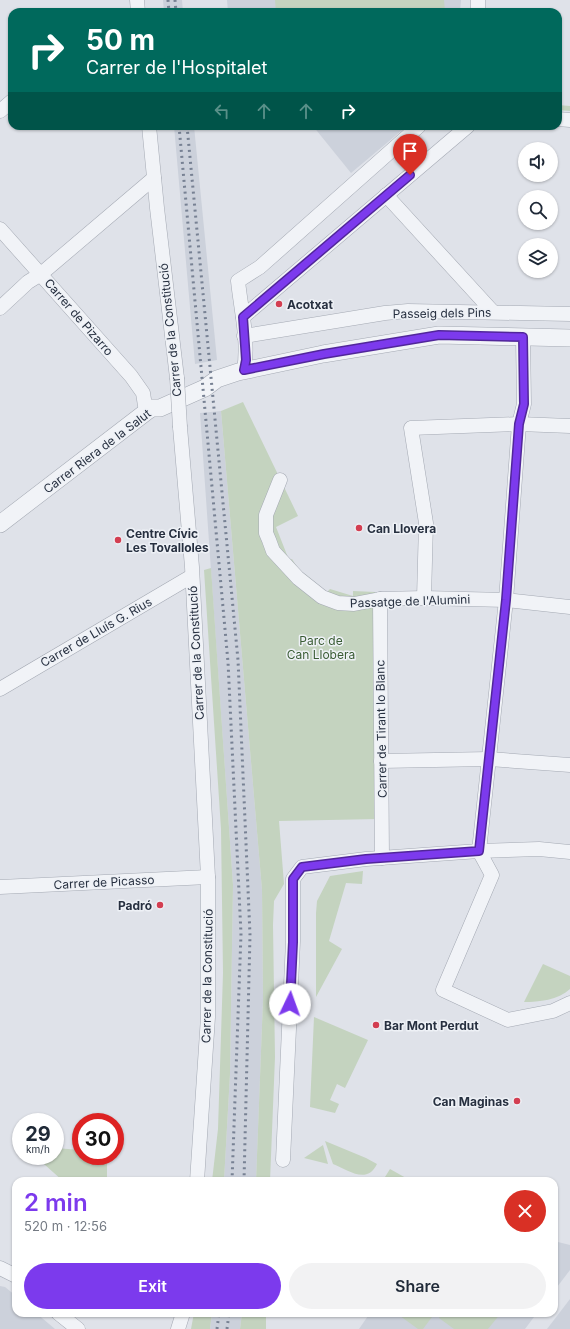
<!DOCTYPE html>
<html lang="en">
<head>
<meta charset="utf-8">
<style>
  :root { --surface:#fff; --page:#f2f2f3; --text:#1f2937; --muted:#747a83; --accent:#7c3aed }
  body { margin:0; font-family:Inter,sans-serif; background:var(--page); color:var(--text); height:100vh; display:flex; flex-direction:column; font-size:15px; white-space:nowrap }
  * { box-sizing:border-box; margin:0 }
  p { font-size:13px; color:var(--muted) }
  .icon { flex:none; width:22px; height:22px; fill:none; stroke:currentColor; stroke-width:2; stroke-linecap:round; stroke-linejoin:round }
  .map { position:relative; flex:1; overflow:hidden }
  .details { position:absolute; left:12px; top:1177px; width:546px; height:140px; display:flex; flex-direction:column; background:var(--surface); border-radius:12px; box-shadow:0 1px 3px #0004 }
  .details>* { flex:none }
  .banner { position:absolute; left:8px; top:8px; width:554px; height:122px; border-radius:12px; box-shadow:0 1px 3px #0004; background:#00695c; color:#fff; overflow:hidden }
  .fabs { position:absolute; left:518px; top:142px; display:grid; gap:8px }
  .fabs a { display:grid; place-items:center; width:40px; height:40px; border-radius:50%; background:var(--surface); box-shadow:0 1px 3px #0004; font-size:20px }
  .speed { position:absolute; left:12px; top:1113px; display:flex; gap:8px; font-size:20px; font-weight:700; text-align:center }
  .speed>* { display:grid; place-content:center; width:52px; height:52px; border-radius:50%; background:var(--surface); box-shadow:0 1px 3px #0004; line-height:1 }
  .speed small { font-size:10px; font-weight:400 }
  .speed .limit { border:6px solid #d22; background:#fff; color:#111 }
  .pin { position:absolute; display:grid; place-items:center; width:34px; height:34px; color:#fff; margin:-41px -17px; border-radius:50% 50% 50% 0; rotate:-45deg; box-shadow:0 0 4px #0007 }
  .pin .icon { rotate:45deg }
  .me { position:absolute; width:44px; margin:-22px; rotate:3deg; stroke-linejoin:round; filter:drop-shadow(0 0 3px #0008) }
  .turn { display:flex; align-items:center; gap:14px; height:84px; padding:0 12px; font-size:18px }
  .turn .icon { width:52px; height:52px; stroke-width:2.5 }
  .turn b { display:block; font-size:28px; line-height:34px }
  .lanes { display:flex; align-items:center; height:38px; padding:0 12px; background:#0003; justify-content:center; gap:20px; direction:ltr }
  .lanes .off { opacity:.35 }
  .round { display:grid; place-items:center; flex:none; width:42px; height:42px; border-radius:21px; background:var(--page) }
  .overview { display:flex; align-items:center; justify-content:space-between; height:68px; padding:0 12px }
  h1 { font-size:24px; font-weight:600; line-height:30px; color:var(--accent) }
  .primary-button { display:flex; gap:8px; margin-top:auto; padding:8px 12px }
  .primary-button a { flex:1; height:46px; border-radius:24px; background:var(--accent); color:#fff; font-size:16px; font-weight:600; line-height:46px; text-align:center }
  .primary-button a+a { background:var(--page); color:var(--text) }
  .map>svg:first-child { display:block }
  .built { fill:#ccd1db }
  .green { fill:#c4d3bf }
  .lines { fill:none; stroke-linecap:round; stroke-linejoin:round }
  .minor-casing { stroke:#a4a9b3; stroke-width:15 }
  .tertiary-casing { stroke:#a4a9b3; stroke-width:18 }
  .minor { stroke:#f1f3f7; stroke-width:14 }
  .tertiary { stroke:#f1f3f7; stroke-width:17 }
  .rail { stroke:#778193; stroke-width:3; stroke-dasharray:2 4; stroke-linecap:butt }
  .minor-bridge-casing { stroke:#a4a9b3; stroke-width:15; stroke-linecap:butt }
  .minor-bridge { stroke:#f1f3f7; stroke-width:14 }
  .route-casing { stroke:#51269a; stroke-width:10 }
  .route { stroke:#7c3aed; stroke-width:7 }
  .poi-dot { fill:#d33e51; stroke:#eef1f6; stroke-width:1.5 }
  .labels { text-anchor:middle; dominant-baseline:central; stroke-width:3; stroke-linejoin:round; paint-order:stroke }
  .poi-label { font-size:12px; font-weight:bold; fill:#273040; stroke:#eef1f6; text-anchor:start }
  .street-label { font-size:12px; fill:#273040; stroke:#eef1f6 }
  .park-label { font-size:12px; fill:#3a5c34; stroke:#eef1f6 }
</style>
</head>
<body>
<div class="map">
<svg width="570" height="1329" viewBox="0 0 570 1329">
  <rect width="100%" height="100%" fill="#dfe2e9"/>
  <g class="built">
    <path d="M163,0H182L183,12H164Z"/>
    <path d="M227,0H461L460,12H228Z"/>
    <path d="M174,126H194L217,360L195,364Z"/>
    <path d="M313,126H407L351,173Z"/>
    <path d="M221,411L262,890L263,999L256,1181H224L230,1074L233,885L200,413Z"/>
    <path d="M554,1241L570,1245V1270L554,1291Z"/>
    <path d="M0,1286L5,1287L16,1296V1313H36L55,1329H0Z"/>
    <path d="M570,1299V1329H547Z"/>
    <path d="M212,1313H242L240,1329H210Z"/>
    <path d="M370,1313H537L525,1329H359Z"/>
  </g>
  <g class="green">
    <path d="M275,0H444L445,12H276Z"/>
    <path d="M558,105L570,106V111L558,110Z"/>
    <path d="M243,402L298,516L276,527L289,560L292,559L302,575L305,574L327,592L330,589L353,596V591L375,592L378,819L279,821L284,884L274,901L273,925L275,1057L270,1181H256L263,999L262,890L221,411Z"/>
    <path d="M211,568L233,885L230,1074L224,1181H212L218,1129L223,973L221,829L204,570Z"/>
    <path d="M363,871L362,884L346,883L329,941L342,949L316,997V913L317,901L330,876Z"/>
    <path d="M543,964L570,976V989C558,1000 539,1002 524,1002Z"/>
    <path d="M314,1017L368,1040L345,1088L337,1084L330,1100L339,1104L335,1113L310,1107Z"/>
    <path d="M325,1141L366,1158L377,1164C367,1185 348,1170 333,1164Z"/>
    <path d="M323,1145L328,1164L304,1158Z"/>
    <path d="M55,1148L81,1150V1156H107V1181H63L35,1156H55Z"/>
    <path d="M390,1169L406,1178L413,1179L412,1181L380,1180L385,1177Z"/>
    <path d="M194,1313H212L210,1329H191Z"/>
    <path d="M242,1313H266V1329H240Z"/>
    <path d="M396,1313H435L423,1329H418Z"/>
    <path d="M442,1313H501L488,1329H454L439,1318Z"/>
  </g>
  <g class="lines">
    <g class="minor-casing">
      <g id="minor">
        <path d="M137,0L138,12"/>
        <path d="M478,0V12"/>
        <path d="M0,111L12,101"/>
        <path d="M558,119L570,120"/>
        <path d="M149,126L157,208L177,378"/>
        <path d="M386,195L493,312"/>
        <path d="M0,229L131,376L143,393L146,412"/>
        <path d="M0,308L28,282L41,274L154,178"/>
        <path d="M243,317L468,126"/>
        <path d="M244,336L385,313L408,311L570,314"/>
        <path d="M523,337L524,404L519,424L506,600L479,851L492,875L443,990L508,1020L553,1011L570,1003"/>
        <path d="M244,370C249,341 241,310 238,281L260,267L419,126"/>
        <path d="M180,427L192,567L208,877V1017L197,1181"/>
        <path d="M280,480L266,515V533L269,540L273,551L298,578L322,597L338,603L354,604L380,599L424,598L506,600L570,607"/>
        <path d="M424,598L426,523L411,428L519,424L570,426"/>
        <path d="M380,599L382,858"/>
        <path d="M0,689L192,576"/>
        <path d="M381,761L489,759L570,765"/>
        <path d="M0,887L208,877"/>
        <path d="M283,1160L293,941V879L302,867L366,859L479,851L539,849L570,852"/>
        <path d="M0,1268L16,1276"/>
        <path d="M58,1313L78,1329"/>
        <path d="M178,1329L183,1313"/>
      </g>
    </g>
    <g class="tertiary-casing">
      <path id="tertiary" d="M0,524L146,412L152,408H160L205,388L217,379L238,372L323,354L439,335L570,338"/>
    </g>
    <use href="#minor" class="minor"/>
    <use href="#tertiary" class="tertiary"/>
    <g class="rail">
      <path d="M168,0L169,12"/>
      <path d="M175,0L176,12"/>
      <path d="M179,126L228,662L241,934L232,1181"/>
      <path d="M187,126L238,660L250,935L244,1181"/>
      <path d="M217,1329L219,1313"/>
      <path d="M227,1329L229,1313"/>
    </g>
    <g class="minor-bridge-casing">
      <path id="minor-bridge" d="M177,378L180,427"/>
    </g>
    <use href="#minor-bridge" class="minor-bridge"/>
  </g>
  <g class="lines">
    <g class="route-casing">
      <path id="route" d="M290,1004L293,942V879L302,867L366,859L479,851L506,600L519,424L524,404L523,337L439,335L324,354L244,370L246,360L243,317L410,175"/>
    </g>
    <use href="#route" class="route"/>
  </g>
  <g class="poi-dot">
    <circle cx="279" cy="304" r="4"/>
    <circle cx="359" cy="528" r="4"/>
    <circle cx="118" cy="540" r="4"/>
    <circle cx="160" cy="905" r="4"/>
    <circle cx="376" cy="1025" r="4"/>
    <circle cx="517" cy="1101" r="4"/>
  </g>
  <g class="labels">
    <g class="poi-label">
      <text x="287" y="304">Acotxat</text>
      <text x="367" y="528">Can Llovera</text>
      <text x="126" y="533">Centre Cívic<tspan x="126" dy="14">Les Tovalloles</tspan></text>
      <text x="152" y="905" text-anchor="end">Padró</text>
      <text x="384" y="1025">Bar Mont Perdut</text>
      <text x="509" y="1101" text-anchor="end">Can Maginas</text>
    </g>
    <g class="street-label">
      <text transform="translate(442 313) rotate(-1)">Passeig dels Pins</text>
      <text transform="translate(79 317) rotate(49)">Carrer de Pizarro</text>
      <text transform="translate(170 330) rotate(-96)">Carrer de la Constitució</text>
      <text transform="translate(97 451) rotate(-37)">Carrer Riera de la Salut</text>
      <text transform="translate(410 601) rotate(-2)">Passatge de l'Alumini</text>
      <text transform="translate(96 632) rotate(-30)">Carrer de Lluís G. Rius</text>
      <text transform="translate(196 653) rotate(-93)">Carrer de la Constitució</text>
      <text transform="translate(381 729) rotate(-91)">Carrer de Tirant lo Blanc</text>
      <text transform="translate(104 882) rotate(-3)">Carrer de Picasso</text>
      <text transform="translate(207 976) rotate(-89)">Carrer de la Constitució</text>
    </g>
    <g class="park-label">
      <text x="321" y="640">Parc de<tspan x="321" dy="14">Can Llobera</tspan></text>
    </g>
  </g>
</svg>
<div class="fabs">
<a><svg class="icon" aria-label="sound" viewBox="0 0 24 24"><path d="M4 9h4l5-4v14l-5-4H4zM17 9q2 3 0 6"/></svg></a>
<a><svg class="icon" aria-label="search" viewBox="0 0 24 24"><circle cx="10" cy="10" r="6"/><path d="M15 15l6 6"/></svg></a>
<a><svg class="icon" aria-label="layers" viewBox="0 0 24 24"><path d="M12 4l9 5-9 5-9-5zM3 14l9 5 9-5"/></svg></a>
</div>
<div class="speed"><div>29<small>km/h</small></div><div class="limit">30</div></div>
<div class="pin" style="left:410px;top:175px;background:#d93025"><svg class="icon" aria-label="arrive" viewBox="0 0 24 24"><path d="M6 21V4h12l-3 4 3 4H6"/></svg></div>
<svg class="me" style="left:290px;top:1004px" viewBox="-20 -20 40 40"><circle r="19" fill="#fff"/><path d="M0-13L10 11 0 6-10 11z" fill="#7c3aed"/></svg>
<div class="banner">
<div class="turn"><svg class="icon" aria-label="right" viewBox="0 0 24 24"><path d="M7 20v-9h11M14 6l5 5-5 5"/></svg><div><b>50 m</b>Carrer de l'Hospitalet</div></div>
<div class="lanes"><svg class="icon off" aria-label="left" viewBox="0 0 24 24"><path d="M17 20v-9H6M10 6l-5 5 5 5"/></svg><svg class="icon off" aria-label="ahead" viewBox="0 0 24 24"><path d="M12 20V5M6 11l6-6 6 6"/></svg><svg class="icon off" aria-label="ahead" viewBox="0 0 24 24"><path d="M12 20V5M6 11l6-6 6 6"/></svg><svg class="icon" aria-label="right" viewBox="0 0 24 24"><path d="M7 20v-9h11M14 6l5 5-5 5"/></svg></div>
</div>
<section class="details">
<div class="overview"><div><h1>2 min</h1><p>520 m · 12:56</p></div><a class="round" style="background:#d93025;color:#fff"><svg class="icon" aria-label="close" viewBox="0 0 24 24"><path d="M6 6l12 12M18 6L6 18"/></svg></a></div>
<div class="primary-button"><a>Exit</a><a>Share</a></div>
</section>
</div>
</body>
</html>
